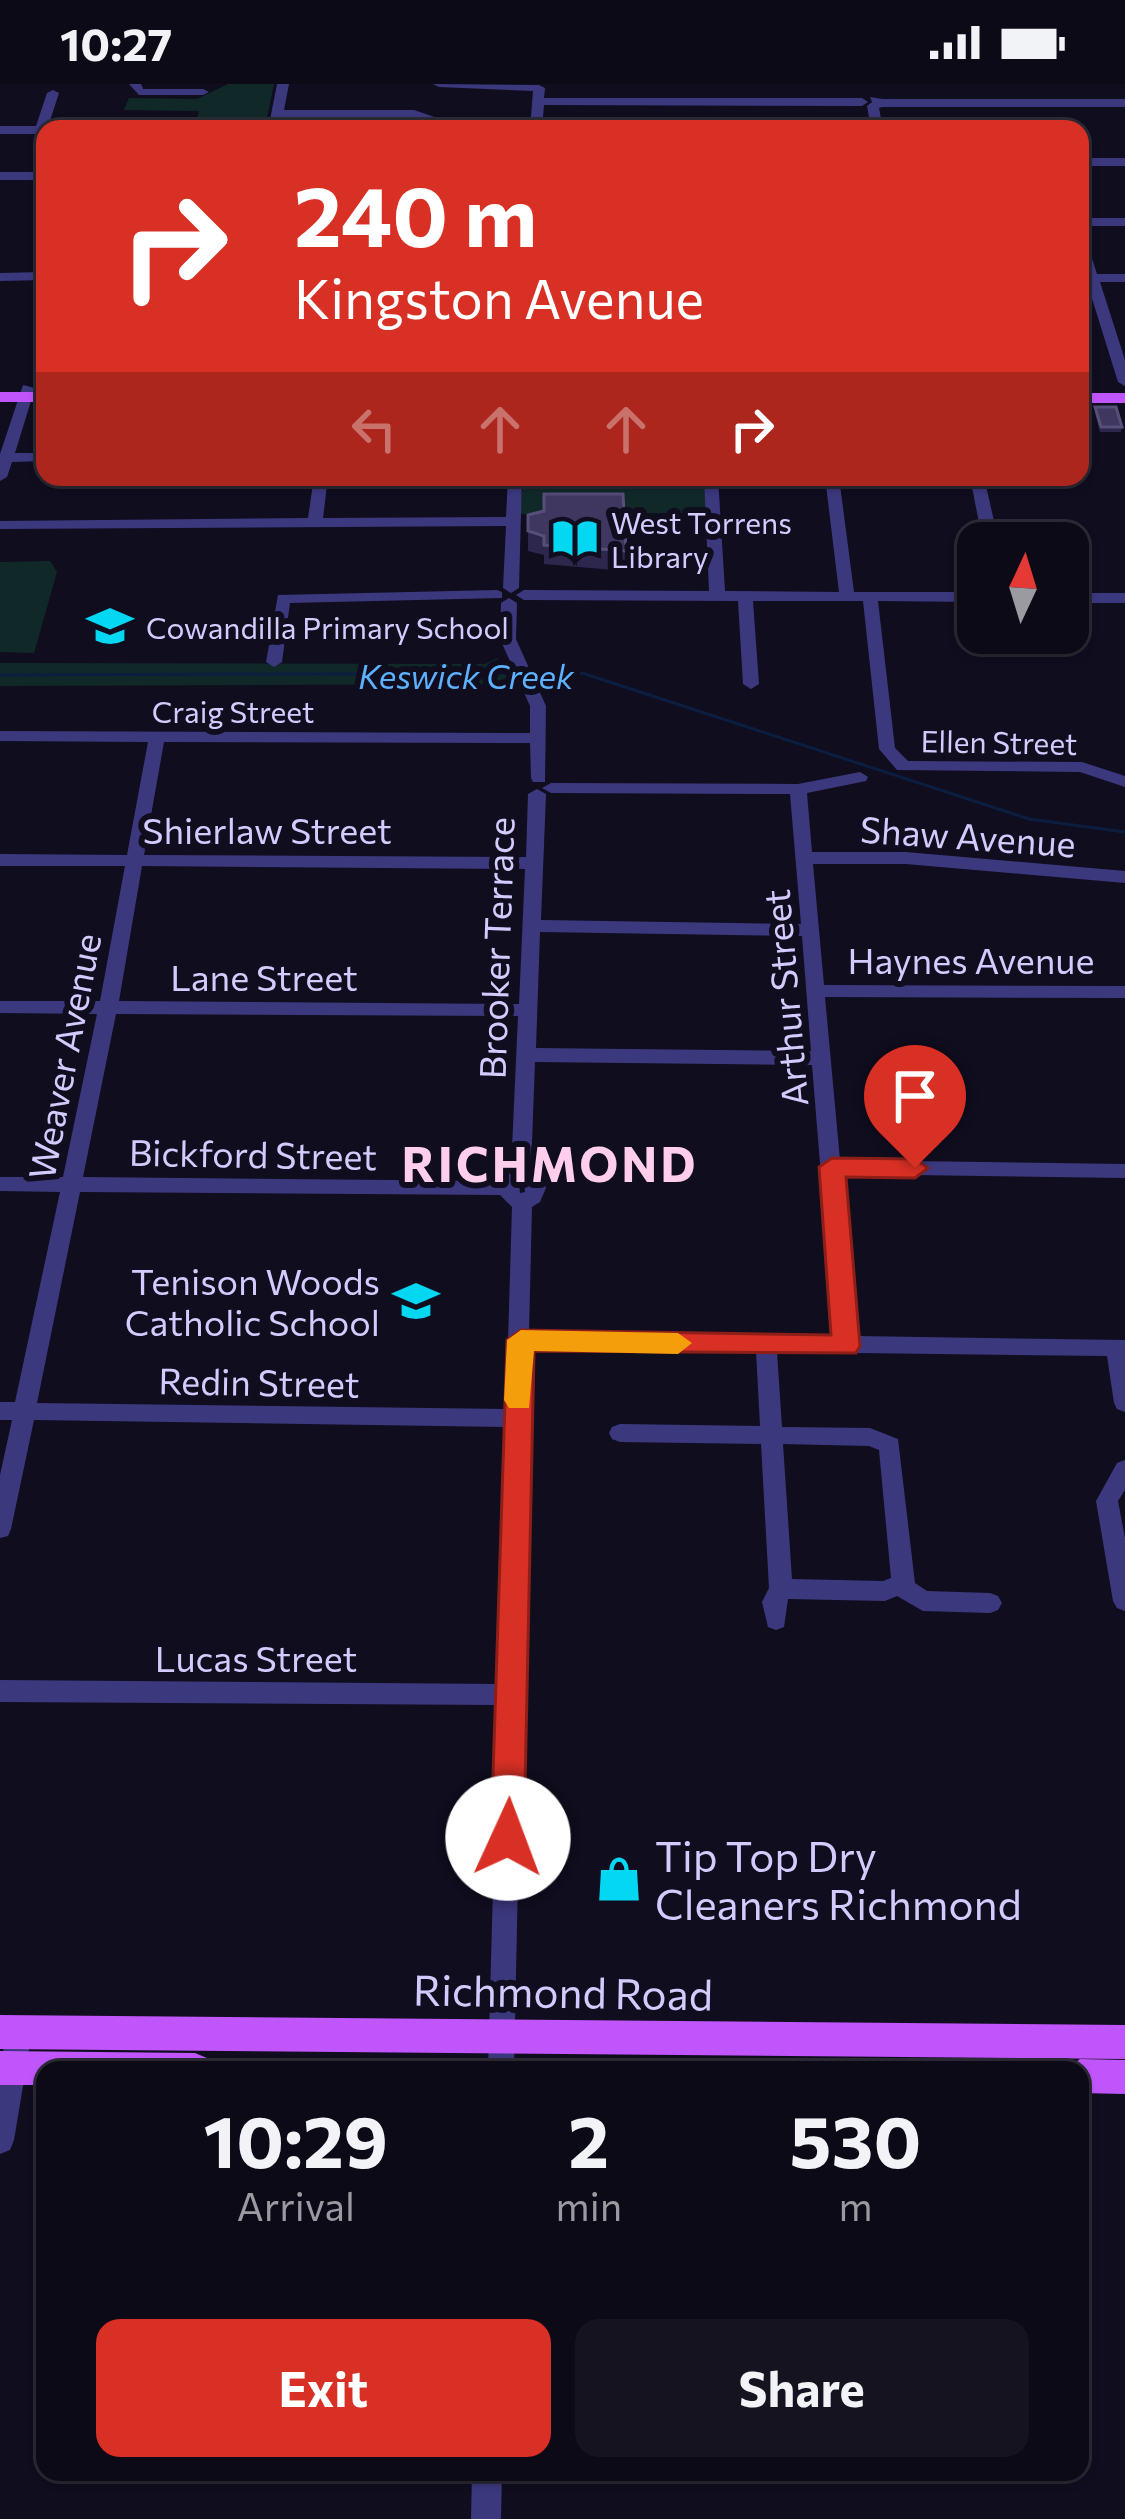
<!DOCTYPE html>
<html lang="en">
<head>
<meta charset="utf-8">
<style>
  :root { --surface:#0c0a17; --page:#151320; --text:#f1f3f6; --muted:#9a9aa1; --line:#2c2b36; --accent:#d93025 }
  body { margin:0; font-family:Commissioner,sans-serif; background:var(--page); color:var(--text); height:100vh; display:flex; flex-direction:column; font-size:45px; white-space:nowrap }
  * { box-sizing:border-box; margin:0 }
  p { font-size:39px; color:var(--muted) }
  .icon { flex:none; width:66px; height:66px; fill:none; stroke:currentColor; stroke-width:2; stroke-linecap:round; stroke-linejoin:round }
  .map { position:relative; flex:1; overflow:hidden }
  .details { position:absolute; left:36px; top:1977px; width:1053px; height:420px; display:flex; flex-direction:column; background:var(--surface); border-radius:24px; box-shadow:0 3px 9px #0004,0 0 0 3px var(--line) }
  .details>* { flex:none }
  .guide { position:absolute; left:36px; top:36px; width:1053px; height:366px; border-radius:24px; box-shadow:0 3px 9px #0004,0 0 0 3px var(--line); background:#d93025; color:#fff; overflow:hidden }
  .needle { width:78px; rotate:4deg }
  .buttons { position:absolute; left:957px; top:438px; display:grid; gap:24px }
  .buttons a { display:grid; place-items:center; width:132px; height:132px; border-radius:24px; background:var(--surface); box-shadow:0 3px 9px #0004,0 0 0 3px var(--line); font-size:60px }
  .pin { position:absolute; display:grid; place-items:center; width:102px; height:102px; color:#fff; margin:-123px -51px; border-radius:50% 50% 50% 0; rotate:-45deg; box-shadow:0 0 12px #0007 }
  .pin .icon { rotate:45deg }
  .me { position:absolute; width:132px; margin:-66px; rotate:2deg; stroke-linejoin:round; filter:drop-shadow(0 0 9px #0008) }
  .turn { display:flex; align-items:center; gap:42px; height:252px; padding:0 60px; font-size:54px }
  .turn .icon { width:156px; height:156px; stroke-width:2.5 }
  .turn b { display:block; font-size:84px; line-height:102px }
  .lanes { display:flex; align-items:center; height:114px; padding:0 60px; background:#0003; justify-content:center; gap:60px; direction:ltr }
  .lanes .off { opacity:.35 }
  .eta { display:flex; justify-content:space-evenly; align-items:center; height:204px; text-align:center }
  .eta b { font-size:72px; font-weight:700; line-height:84px }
  .primary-button { display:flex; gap:24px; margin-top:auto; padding:24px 60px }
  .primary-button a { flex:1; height:138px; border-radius:24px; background:var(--accent); color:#fff; font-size:48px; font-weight:700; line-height:138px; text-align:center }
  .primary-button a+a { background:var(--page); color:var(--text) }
  .status { display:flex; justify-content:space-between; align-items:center; height:84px; padding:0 60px; background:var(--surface); direction:ltr }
  .status svg { height:33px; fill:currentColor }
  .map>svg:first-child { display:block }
  .green { fill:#102928 }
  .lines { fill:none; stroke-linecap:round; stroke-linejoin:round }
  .stream { stroke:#0c1e3f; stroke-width:3 }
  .minor { fill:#3c387e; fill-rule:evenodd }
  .major { fill:#c055fc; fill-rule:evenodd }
  .wall { fill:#2d264d }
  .building { fill:#3f3760; stroke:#564f79; stroke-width:3 }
  .route { fill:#d93025; stroke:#8d1f18; stroke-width:3 }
  .slow { fill:#f59e0b }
  .labels { text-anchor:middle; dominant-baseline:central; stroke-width:12; stroke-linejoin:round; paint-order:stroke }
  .far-poi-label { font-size:30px; fill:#d2ccfe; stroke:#100d1f; text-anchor:start }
  .far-street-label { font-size:30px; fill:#d2ccfe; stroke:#100d1f }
  .far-water-label { font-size:33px; font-style:italic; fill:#5cb0fc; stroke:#100d1f }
  .street-label { font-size:36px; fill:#d2ccfe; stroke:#100d1f }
  .poi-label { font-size:36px; fill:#d2ccfe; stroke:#100d1f; text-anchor:end }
  .near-poi-label { font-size:42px; fill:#d2ccfe; stroke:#100d1f; text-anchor:start }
  .near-street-label { font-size:42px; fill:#d2ccfe; stroke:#100d1f }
  .district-label { font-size:48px; font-weight:bold; letter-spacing:3px; fill:#feceec; stroke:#100d1f }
</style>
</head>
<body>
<div class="status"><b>10:27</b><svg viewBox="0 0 49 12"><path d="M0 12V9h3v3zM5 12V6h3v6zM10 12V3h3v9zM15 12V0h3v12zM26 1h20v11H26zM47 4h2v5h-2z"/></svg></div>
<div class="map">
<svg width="1125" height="2435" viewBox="0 0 1125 2435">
  <rect width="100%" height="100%" fill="#100d1f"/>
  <g class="green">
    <path d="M228,0H274L265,43H195L199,27L124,26L129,14L197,15Z"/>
    <path d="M525,393H648L649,404H712V429L518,430Z"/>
    <path d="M50,477L57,488L34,569L0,568V478Z"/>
    <path d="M497,574L515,600L0,602V579L485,580Z"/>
  </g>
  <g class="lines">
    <path class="stream" d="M0,591L582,589L1029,735L1125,748"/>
    <g class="minor">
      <path d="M129,0H141L143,5H203L209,8L203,11H139Z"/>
      <path d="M277,0H289L284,26H414L446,37L440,41L414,34L282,33L280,45H224L230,41H269Z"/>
      <path d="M433,0L539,1L545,4L544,14H862L868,18L862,22L544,21L542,45H530L533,7L439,3Z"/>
      <path d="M53,6L59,9L48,43L50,45H45V50H0V42H36L47,9Z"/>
      <path d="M870,13L883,15H1125V23H882L879,24L883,45H871L867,22L872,18Z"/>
      <rect x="1080" y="74" width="45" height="8"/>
      <rect x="0" y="88" width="45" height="8"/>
      <rect x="1080" y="134" width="45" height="8"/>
      <path d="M1080,152L1086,156L1097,190H1125V198H1100L1125,276V302L1118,298L1080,176Z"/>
      <path d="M45,188V196L0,197V189Z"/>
      <path d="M23,301L35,304L15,369H45V377L12,378L7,393L0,397V370Z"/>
      <path d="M314,393H328L323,434L506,433L508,393H522L519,504L511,509L503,504L506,442L0,445V437L308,434Z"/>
      <path d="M704,393H718L725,507L839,508L825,393H839L854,508H978V518L878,517L895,664L908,677L1082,678L1125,692V703L1080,688L897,686L879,665L863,517H753L759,600L751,605L743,600L738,517L524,516L516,511L524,506L709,507Z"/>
      <path d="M970,393H984L999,459H983Z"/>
      <path d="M497,506L502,508V514L290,519L282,578L274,583L266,578L278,511Z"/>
      <rect x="1068" y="509" width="57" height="10"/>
      <path d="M509,514L517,519L516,555L546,622L545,698H533L531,694L530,659L164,658L144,771L526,773L528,710L537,705L546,710L541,836L801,840L790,710L551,709L542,704L551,699L798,700L860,688L868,693L866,697L807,709L812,768H906L1125,787V799L906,780H813L824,901L1125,902V914L825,913L840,1076L1125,1080V1094L841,1090L856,1252L1125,1256V1328L1117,1325L1114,1319L1107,1272L777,1268L782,1343L870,1344L898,1355L915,1499L927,1507L990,1509L998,1512L1002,1519L998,1526L990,1529L923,1527L897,1512L885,1517L788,1515L784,1543L776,1546L768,1543L762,1518L769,1504L761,1360L620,1358L612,1355L609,1349L612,1343L620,1340L760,1342L756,1267L529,1264L514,1986H488L498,1621L0,1618V1596L498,1600L506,1343L34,1336L11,1445L8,1452L0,1454V1391L12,1336H0V1318H15L60,1108L0,1107V1093H63L97,930L0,929V917H100L125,782H0V770L127,771L148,658L0,657V647L530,649V622L500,555L501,519ZM142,782L525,785L519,920L119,917ZM540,848L802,852L811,967L536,964ZM116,930L518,932L511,1086L500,1097L83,1093ZM535,978L812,981L834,1252L529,1248L532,1123L540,1118L546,1104L540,1090L531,1085ZM524,1099L525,1108L520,1109L519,1100ZM80,1108L500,1111L512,1123L506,1325L37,1319ZM783,1360L869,1362L879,1366L891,1494L883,1497L792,1495Z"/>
      <path d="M1125,1376V1406L1118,1417L1125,1454V1527L1117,1524L1113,1517L1096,1417L1117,1379Z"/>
      <path d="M19,1935L28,1939L32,1948L14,2056L10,2066L0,2070V1980L10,1939Z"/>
      <path d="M472,2388H502L501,2435H471Z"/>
    </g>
    <g class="major">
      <rect x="0" y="308" width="45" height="10"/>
      <rect x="1080" y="309" width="45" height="10"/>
      <path d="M0,1931L1125,1941V1975L0,1965Z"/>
      <path d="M0,1967L195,1969L207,1974L212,1986H45V2001H0Z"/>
      <path d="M1080,1975L1125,1976V2010L1080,2009V1986H1065Z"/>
    </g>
  </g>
  <g class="wall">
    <path d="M1095,323L1122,343L1121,348H1100L1095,328Z"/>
    <path d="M528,447L626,467L625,487L544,480V471L528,467Z"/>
  </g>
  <g class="building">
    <path d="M1095,323H1116L1122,343H1101Z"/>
    <path d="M544,410H623L626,467L544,461V452L528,447V431L544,427Z"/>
  </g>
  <path class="route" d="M832,1074L915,1075L928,1084L915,1094L846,1093L860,1262L856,1269L534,1267L524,1754L519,1764L508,1769L496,1764L491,1754L507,1256L521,1246L831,1251L819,1083Z"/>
  <path class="slow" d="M521,1246L678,1249L692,1259L678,1270L534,1267L529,1324H509L504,1316L507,1256Z"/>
  <defs>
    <g id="library-bare" transform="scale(3.6)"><path d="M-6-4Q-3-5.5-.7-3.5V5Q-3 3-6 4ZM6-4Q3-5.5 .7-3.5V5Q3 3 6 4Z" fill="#04d7f2" stroke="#100d1f" stroke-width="2.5" paint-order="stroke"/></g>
    <g id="school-bare" transform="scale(3.6)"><path d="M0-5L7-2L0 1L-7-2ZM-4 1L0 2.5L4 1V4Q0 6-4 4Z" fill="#04d7f2" stroke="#100d1f" stroke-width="2.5" paint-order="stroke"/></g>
    <g id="shop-bare" transform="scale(3.6)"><path d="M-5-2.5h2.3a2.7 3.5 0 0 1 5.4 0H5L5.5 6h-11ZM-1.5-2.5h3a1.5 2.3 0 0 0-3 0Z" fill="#04d7f2" stroke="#100d1f" stroke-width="2.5" paint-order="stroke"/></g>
  </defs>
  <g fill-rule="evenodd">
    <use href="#library-bare" x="575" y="454"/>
    <use href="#school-bare" x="110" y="542"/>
    <use href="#school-bare" x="416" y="1217"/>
    <use href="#shop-bare" x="619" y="1795"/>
  </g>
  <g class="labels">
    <g class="far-poi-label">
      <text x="611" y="437">West Torrens<tspan x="611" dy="34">Library</tspan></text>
      <text x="146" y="542">Cowandilla Primary School</text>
    </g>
    <g class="far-street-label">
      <text x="233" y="626">Craig Street</text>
      <text transform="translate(999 657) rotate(1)">Ellen Street</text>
    </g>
    <g class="far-water-label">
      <text x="466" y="591">Keswick Creek</text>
    </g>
    <g class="street-label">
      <text x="267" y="745">Shierlaw Street</text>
      <text transform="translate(968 751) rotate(4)">Shaw Avenue</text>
      <text transform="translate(495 864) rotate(-88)">Brooker Terrace</text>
      <text x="971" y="875">Haynes Avenue</text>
      <text x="264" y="892">Lane Street</text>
      <text transform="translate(784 914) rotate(-95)">Arthur Street</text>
      <text transform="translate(63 972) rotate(-79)">Weaver Avenue</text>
      <text transform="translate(253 1069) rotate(1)">Bickford Street</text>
      <text transform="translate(259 1297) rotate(1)">Redin Street</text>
      <text x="256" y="1573">Lucas Street</text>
    </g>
    <g class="poi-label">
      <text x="380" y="1196">Tenison Woods<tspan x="380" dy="41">Catholic School</tspan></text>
    </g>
    <g class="near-poi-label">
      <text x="655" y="1771">Tip Top Dry<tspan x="655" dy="48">Cleaners Richmond</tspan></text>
    </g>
    <g class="near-street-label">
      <text transform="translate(563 1907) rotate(1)">Richmond Road</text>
    </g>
    <g class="district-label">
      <text x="550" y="1078">RICHMOND</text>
    </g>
  </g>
</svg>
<div class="buttons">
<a><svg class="needle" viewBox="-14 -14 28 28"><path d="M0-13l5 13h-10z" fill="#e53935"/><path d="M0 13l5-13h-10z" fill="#9a9aa1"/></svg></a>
</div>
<div class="pin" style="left:915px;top:1084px;background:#d93025"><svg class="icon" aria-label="arrive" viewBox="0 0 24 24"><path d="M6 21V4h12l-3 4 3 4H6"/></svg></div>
<svg class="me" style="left:508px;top:1754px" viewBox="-20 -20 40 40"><circle r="19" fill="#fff"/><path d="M0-13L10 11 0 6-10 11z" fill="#d93025"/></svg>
<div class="guide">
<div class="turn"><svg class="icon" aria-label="right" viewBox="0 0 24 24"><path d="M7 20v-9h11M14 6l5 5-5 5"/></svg><div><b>240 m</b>Kingston Avenue</div></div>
<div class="lanes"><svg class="icon off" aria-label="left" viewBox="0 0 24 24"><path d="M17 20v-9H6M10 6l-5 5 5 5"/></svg><svg class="icon off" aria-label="ahead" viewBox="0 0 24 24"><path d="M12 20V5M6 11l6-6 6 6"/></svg><svg class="icon off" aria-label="ahead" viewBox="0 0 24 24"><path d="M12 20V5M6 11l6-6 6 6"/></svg><svg class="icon" aria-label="right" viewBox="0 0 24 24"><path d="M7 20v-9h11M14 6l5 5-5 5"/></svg></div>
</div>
<section class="details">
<div class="eta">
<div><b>10:29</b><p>Arrival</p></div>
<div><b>2</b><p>min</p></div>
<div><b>530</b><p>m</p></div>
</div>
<div class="primary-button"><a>Exit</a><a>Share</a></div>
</section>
</div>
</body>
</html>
